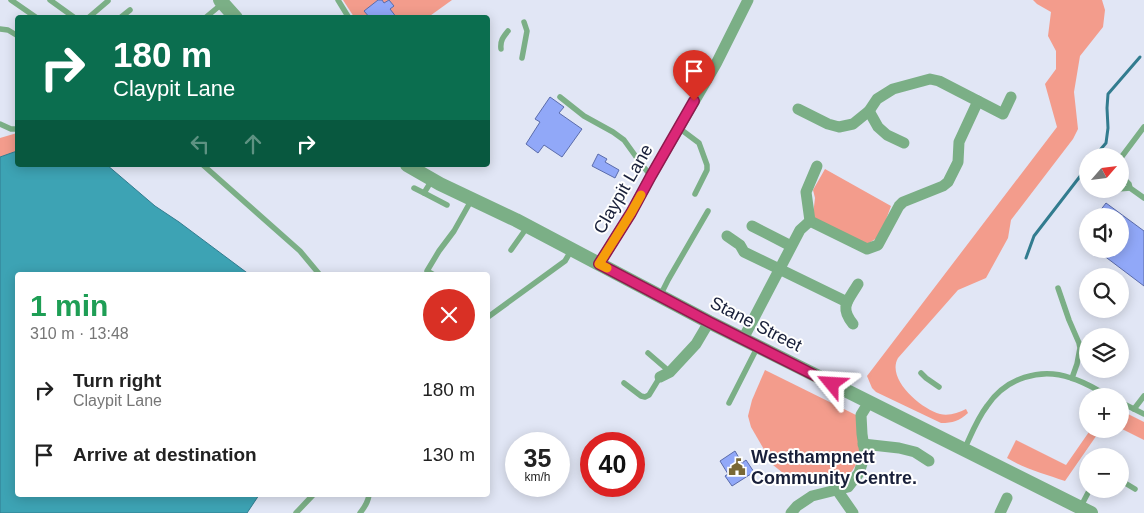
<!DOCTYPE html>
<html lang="en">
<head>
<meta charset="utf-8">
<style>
  :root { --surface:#fff; --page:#f6f6f6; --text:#222; --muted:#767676 }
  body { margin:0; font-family:Helvetica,sans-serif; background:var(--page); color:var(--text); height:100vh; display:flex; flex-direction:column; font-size:19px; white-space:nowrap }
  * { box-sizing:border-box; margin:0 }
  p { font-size:16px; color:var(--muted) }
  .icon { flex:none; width:28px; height:28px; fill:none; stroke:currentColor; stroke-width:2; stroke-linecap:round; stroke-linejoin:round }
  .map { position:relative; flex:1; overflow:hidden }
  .panel { position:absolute; left:15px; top:272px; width:475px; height:225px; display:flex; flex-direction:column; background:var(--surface); border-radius:5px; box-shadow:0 2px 12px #0003 }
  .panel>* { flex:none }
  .top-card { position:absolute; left:15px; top:15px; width:475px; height:152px; border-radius:5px; box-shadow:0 2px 12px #0003; background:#0b6e4f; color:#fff; overflow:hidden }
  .needle { width:32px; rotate:62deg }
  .buttons { position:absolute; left:1079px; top:148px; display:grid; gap:10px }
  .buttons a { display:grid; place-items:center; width:50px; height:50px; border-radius:50%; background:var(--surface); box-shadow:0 2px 12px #0003; font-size:25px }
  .speed { position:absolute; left:505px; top:432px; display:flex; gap:10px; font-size:25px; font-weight:700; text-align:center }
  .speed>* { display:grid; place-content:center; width:65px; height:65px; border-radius:50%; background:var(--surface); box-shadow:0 2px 12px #0003; line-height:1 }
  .speed small { font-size:12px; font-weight:400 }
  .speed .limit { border:8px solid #d22; background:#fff; color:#111 }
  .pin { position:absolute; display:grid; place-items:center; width:42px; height:42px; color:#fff; margin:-51px -21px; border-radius:50% 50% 50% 0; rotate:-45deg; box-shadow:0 0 5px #0007 }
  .pin .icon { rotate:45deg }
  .me { position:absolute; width:55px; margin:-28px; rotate:297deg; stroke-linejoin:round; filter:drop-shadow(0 0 4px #0008) }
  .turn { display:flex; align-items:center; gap:18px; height:105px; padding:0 15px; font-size:22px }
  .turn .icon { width:65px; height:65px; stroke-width:2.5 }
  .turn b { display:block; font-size:35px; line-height:42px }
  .lanes { display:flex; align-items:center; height:48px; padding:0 15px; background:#0003; justify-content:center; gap:25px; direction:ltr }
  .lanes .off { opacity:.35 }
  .round { display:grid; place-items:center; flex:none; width:52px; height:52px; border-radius:26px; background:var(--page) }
  .headline { display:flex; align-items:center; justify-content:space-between; height:85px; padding:0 15px }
  h1 { font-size:30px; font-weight:700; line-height:38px; color:#1e9e55 }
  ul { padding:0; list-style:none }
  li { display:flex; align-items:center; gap:15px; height:65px; padding:0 15px }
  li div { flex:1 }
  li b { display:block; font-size:19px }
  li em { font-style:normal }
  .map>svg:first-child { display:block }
  .green { fill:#f39c8c }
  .water { fill:#3da3b4; stroke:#327c8f }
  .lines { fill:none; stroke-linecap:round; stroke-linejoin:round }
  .stream { stroke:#327c8f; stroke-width:3 }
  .building { fill:#91a8f8; stroke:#5b6cab }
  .service { stroke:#7baf86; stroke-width:5.5 }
  .minor { stroke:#7baf86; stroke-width:11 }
  .tertiary { stroke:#7baf86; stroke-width:14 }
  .route-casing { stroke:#8e194d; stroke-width:12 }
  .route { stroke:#db2777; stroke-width:9 }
  .slow { stroke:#f59e0b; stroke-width:9 }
  .labels { text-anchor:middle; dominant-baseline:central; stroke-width:4; stroke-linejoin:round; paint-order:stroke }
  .street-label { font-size:18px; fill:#19203a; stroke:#fff }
  .poi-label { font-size:18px; font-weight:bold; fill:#19203a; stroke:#fff; text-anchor:start }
</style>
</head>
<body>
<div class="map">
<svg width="1144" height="513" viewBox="0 0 1144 513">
  <rect width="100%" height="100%" fill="#e1e6f5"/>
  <g class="green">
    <path d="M343,0H452L427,18L354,17Z"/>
    <path d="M1033,0H1102L1105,10L1103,27L1080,56L1074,92L1078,129L1073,139L1011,220L1008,238L986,278L958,290L898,358C886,379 921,409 940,414C949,416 958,413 966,409L968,413C959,421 953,423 941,423L876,392L872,388L867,376L1057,127L1045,84L1056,69V51L1048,36L1051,12L1037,4Z"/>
    <path d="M17,133V151L0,157V138Z"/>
    <path d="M825,169L891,206L880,236L869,243H861L817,221L813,215L815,198L813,190Z"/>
    <path d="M765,370L858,416L861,449L859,460L852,471L842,480L824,484L803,483L788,477L773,465L751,427L748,416L752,400Z"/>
    <path d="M1120,410L1144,422V440L1120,428Z"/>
    <path d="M1091,429H1101L1065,481C1045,474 1025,469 1007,458L1016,440L1066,465Z"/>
  </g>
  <path class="water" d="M17,151L18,165H107L155,206L179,222L250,275H18V495H259L247,513H0V157Z"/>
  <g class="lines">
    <g class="stream">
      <path d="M1095,156L1106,143L1108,128L1107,108L1108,94L1140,57"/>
      <path d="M1026,258L1034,236L1088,166"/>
    </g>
  </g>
  <g class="building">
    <path d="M378,0H382L384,3L389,0L394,6L390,9L397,18H370L364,11Z"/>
    <path d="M550,97L564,107L559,113L582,129L562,157L544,145L538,153L526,144L540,122L535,119Z"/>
    <path d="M598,154L607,159L605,162L619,170L615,178L592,166Z"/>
    <path d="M1106,203L1144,231V286L1095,249H1120V216H1096Z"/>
    <path d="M735,451L742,463L746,460L754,472L732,486L725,476L728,474L720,461Z"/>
  </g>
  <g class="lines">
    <g class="service">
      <path d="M11,0L37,18"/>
      <path d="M50,0L75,18"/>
      <path d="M338,0L349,18"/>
      <path d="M88,18L108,1"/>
      <path d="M120,18L130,10"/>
      <path d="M205,18L223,3"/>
      <path d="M0,29L8,30L18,36"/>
      <path d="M501,49C500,41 503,37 508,31"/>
      <path d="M522,58L527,31L524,22"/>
      <path d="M560,97L584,116L613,132L624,140L642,165L651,176"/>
      <path d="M0,124L11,129H18"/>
      <path d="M679,128L699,143L707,165V170L695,194"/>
      <path d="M1120,159L1144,127"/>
      <path d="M203,165L300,251L320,275"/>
      <path d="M1120,175L1129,184L1130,188L1144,198"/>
      <path d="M432,180L424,193L447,205"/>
      <path d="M414,188L424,193"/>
      <path d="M1118,189L1130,188"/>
      <path d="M511,250L528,226"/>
      <path d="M434,275L427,271L439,251L454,231L472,199"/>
      <path d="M1058,288L1069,320L1079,343L1080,348L1077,364L1072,378"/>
      <path d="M660,296L668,280L708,211"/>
      <path d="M488,317L565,261L572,249"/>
      <path d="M648,353L670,372"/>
      <path d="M921,373L926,378L939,387"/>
      <path d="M624,383L641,396L645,397L649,395L660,377"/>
      <path d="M1120,402L1144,414"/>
      <path d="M729,403L758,346"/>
      <path d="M1134,409L1144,396"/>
      <path d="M964,450C971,435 977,419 987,406C1006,378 1040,367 1071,378C1085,382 1097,390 1109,396"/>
      <path d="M1120,480L1135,489"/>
      <path d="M1080,508L1090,489"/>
      <path d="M296,513L313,495"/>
      <path d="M360,513C365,507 368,502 369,495"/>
    </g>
    <g class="minor">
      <path d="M798,109L828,124L839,127L853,124L869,111L877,99L893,89L930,79L939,81L1003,114L1011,97"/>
      <path d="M869,111L878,127L887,135L904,143"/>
      <path d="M810,221L867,249L878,245L899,206L903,202L943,186L948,182L958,162L959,142L978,101"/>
      <path d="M810,221L806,192L817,166"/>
      <path d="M752,226L791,246"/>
      <path d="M727,236L740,245L744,252L847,302"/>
      <path d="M599,264L631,213L651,176L716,64L748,0"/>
      <path d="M853,324C839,307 848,301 858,284"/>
      <path d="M743,339L800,230L810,221"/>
      <path d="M660,377L670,372L696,344L709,322"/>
      <path d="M863,444L899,448L915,452L929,461"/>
      <path d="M837,490L853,513"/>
      <path d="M791,513L797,506L812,496L848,487L859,473L865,454L862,434L861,415L869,402"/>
      <path d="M1000,513L1007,498"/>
    </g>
    <g class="tertiary">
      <path d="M220,0L236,18"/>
      <path d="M407,165L440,184L516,220L709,322L1091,513"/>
    </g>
  </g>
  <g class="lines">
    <g class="route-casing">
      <path id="route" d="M694,101L651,176L631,213L599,264L709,322L832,384"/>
    </g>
    <use href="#route" class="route"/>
    <path class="slow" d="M607,268L599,264L631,213L641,195"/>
  </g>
  <defs>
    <g id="civic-bare" transform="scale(1.35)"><path d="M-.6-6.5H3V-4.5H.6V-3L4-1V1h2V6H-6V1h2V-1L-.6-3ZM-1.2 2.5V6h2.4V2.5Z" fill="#796836" stroke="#fff" stroke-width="2.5" paint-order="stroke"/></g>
  </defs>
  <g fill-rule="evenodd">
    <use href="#civic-bare" x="737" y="467"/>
  </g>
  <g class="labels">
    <g class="street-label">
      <text transform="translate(623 189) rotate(-60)">Claypit Lane</text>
      <text transform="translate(756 324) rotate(27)">Stane Street</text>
    </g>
    <g class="poi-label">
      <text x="751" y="457">Westhampnett<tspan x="751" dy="21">Community Centre.</tspan></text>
    </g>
  </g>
</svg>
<div class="buttons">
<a><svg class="needle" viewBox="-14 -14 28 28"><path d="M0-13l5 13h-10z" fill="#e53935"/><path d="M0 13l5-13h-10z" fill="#767676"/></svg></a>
<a><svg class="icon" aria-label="sound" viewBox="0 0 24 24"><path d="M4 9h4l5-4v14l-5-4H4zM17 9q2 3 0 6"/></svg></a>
<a><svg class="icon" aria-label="search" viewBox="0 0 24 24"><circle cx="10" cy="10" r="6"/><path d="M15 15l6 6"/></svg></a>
<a><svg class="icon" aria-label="layers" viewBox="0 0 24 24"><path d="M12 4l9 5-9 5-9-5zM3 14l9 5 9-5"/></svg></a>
<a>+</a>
<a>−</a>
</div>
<div class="speed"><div>35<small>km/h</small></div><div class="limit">40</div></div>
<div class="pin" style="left:694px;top:101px;background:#d93025"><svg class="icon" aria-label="arrive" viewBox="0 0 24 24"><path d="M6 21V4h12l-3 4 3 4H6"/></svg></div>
<svg class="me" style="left:832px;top:384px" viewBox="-20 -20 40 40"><path d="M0-17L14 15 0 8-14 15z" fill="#db2777" stroke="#fff" stroke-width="4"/></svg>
<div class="top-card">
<div class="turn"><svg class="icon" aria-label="right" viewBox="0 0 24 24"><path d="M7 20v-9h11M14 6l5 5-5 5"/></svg><div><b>180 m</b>Claypit Lane</div></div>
<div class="lanes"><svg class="icon off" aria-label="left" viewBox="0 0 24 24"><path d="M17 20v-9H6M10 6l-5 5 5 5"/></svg><svg class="icon off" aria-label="ahead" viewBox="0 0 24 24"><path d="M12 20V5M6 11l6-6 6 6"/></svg><svg class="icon" aria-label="right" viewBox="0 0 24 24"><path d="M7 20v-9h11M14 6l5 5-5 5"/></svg></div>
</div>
<section class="panel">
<div class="headline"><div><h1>1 min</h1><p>310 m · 13:48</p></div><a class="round" style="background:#d93025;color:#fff"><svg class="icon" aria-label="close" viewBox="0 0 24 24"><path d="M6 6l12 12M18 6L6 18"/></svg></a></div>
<ul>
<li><svg class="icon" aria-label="right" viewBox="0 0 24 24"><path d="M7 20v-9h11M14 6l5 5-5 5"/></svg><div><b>Turn right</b><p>Claypit Lane</p></div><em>180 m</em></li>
<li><svg class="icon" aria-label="arrive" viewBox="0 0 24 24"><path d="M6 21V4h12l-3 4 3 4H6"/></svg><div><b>Arrive at destination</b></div><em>130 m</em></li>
</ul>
</section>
</div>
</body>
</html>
